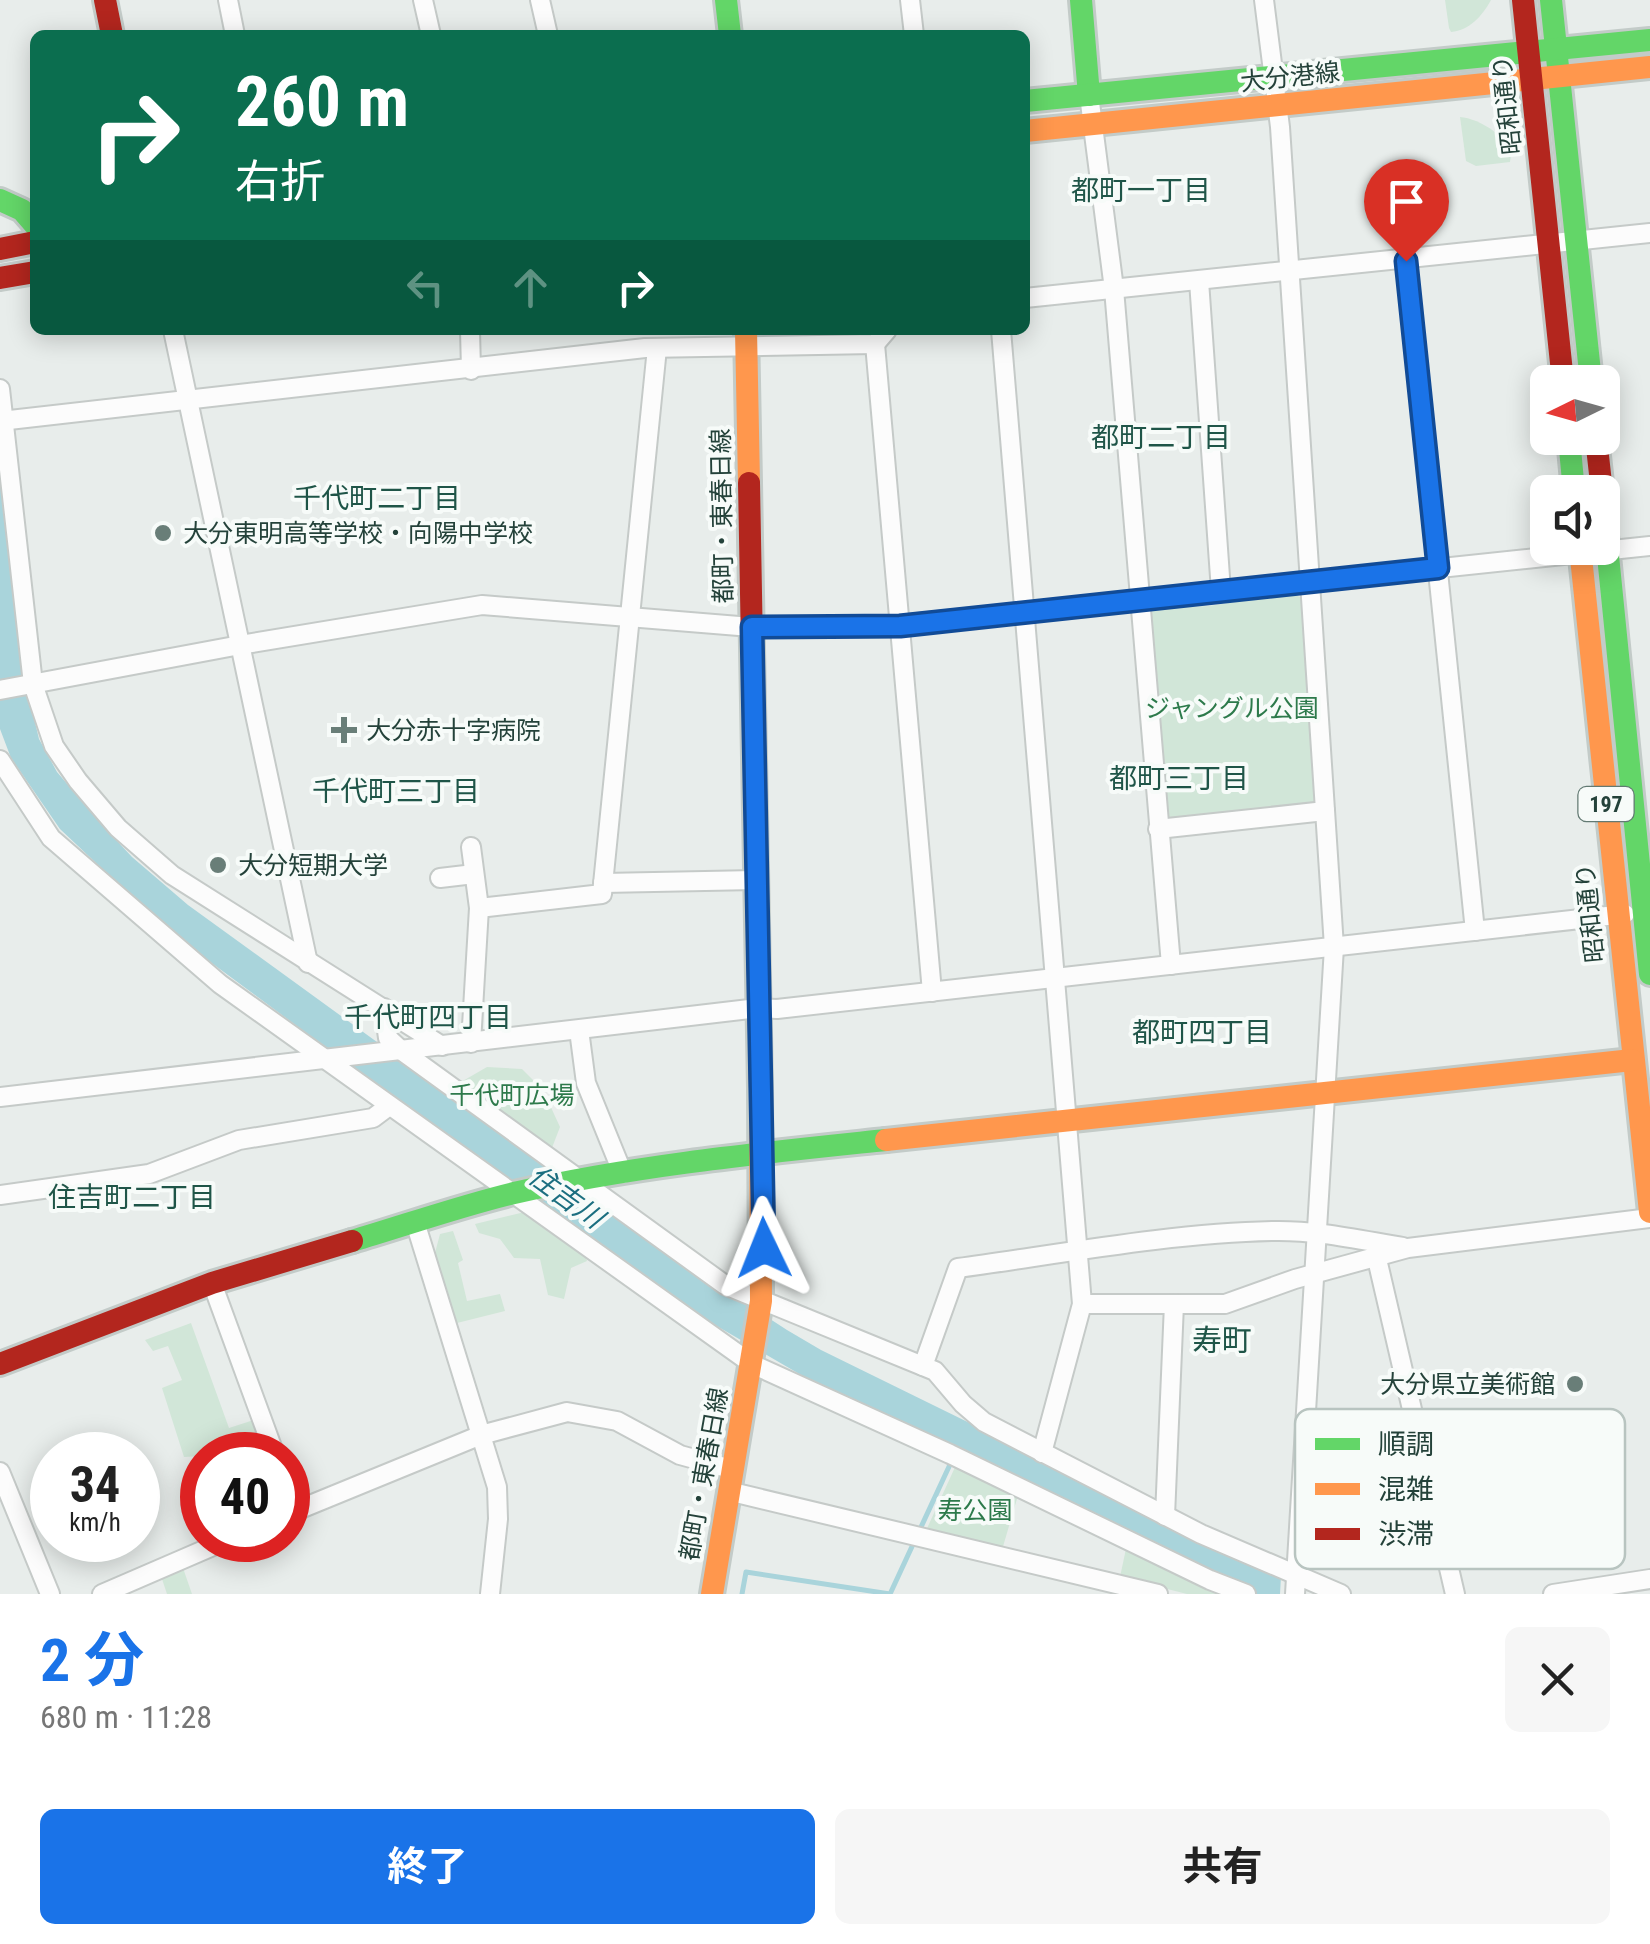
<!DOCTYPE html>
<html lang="ja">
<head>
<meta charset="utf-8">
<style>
  :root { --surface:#fff; --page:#f6f6f6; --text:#222; --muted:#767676; --accent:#1a73e8 }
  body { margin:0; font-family:"Roboto Condensed","Noto Sans JP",sans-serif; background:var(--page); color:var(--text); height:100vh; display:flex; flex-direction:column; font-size:38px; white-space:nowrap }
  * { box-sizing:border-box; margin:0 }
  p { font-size:32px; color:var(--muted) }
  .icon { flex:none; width:55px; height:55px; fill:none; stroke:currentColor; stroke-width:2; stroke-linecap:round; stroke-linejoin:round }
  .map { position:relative; height:1594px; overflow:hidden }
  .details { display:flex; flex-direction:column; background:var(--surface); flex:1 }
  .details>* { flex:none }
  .banner { position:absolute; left:30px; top:30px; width:1000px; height:305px; border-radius:15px; box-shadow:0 5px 25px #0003; background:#0b6e4f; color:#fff; overflow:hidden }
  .needle { width:65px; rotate:265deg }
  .controls { position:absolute; left:1530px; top:365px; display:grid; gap:20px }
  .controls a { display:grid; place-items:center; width:90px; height:90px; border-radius:15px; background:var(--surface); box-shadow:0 5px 25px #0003; font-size:50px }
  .speed { position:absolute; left:30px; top:1432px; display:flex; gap:20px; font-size:50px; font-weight:700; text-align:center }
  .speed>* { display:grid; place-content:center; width:130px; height:130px; border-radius:50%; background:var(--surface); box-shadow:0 5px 25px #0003; line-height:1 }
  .speed small { font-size:25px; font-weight:400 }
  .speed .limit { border:15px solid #d22; background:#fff; color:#111 }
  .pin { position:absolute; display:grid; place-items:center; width:85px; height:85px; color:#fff; margin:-102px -42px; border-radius:50% 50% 50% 0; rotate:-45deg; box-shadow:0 0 10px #0007 }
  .pin .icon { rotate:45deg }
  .me { position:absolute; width:110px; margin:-55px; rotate:358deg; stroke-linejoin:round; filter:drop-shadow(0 0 8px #0008) }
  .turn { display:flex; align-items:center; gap:35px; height:210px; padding:0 40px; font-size:45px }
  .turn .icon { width:130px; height:130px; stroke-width:2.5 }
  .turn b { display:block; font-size:70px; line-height:85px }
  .lanes { display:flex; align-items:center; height:95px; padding:0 40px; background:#0003; justify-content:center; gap:50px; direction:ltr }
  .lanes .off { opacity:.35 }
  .round { display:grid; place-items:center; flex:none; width:105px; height:105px; border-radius:15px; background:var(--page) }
  .overview { display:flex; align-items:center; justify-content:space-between; height:170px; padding:0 40px }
  h1 { font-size:60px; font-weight:700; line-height:75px; color:var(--accent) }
  .action { display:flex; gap:20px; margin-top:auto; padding:20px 40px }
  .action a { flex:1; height:115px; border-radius:15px; background:var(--accent); color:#fff; font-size:40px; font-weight:700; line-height:115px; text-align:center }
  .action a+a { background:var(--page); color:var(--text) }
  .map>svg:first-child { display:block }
  .green { fill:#d1e6d8 }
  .water { fill:#a9d4db }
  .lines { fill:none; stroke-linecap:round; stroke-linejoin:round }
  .stream { stroke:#a9d4db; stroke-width:5 }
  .street-casing { stroke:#c5cac8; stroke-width:22 }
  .fast-casing { stroke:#c3cbc8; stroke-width:28 }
  .slow-casing { stroke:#c3cbc8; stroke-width:28 }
  .jam-casing { stroke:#c3cbc8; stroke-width:28 }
  .street { stroke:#fcfcfc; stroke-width:18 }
  .fast { stroke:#63d668; stroke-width:22 }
  .slow { stroke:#ff974d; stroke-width:22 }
  .jam { stroke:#b3261e; stroke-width:22 }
  .route-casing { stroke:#114b97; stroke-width:25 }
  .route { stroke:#1a73e8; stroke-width:18 }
  .poi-dot { fill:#697e78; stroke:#f7fbf9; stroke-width:4 }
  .labels { text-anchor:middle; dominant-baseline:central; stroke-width:8; stroke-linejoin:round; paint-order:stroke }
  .shield { fill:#f7fbf9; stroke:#637a73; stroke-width:2.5 }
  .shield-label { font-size:22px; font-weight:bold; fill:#24423a }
  .street-label { font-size:25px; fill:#24423a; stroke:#f7fbf9 }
  .poi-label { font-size:25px; fill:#24423a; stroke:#f7fbf9; text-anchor:start }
  .park-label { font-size:25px; fill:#2d7a4b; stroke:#f7fbf9 }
  .neighbourhood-label { font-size:28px; fill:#1f5548; stroke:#f7fbf9 }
  .water-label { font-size:28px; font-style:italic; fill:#1c6f80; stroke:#f7fbf9 }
  .quarter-label { font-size:30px; fill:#1f5548; stroke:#f7fbf9 }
  .key { fill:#f7fbf9; stroke:#b8c4c0; stroke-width:2.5 }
  .key-label { font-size:28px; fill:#24423a }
</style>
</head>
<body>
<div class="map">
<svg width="1650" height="1594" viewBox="0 0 1650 1594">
  <rect width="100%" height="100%" fill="#e8edeb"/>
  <g class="green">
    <path d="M1445,0H1491C1482,16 1470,30 1451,32L1449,28Z"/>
    <path d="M1460,117C1479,118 1516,140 1510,162L1476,166L1466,161Z"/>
    <path d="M1292,593L1302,598L1314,801L1309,807L1170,820L1164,816L1148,615L1152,609L1209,606Z"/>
    <path d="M487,1067L522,1069L543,1090L560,1127L550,1153L454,1086Z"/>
    <path d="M529,1211L584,1250L587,1261L571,1268L564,1299L548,1295L540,1259L514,1258L500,1239L479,1233L475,1224Z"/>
    <path d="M453,1231L463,1260L458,1263L467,1301L500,1294L505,1311L453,1324L431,1268L440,1234Z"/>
    <path d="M191,1323L229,1428L257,1419L265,1440L219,1455L184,1457L162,1388L182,1380L168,1346L153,1351L145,1340Z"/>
    <path d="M956,1465L1019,1492L1002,1550L924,1535Z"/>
    <path d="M1127,1544L1233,1594H1187L1120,1577Z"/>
    <path d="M183,1568L192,1594H167L162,1579Z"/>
  </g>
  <path class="water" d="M0,465L23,672L39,739L57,772L103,826L132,857L188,905L668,1253L787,1330L821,1350L1281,1576L1280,1594H1256L1225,1582L820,1386L703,1318L397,1100L167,930L60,829L11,758L0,729Z"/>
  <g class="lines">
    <path class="stream" d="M742,1594L746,1572L890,1594L953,1458"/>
    <g class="street-casing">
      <g id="street">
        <path d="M228,0L235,35"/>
        <path d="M423,0L431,35"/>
        <path d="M540,0L548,35"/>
        <path d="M910,0L914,35"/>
        <path d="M1264,0L1280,127L1334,947L1295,1594"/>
        <path d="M1089,95L1114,289L1171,965"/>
        <path d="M1406,261L1475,931"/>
        <path d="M1199,281L1221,591"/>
        <path d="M1025,298L1650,233"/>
        <path d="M173,330L308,963"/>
        <path d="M470,330L471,370"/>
        <path d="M1001,330L1082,1304L1042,1453"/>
        <path d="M875,344L932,992"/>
        <path d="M0,389L33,684L54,746L78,781L118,828L172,875L442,1046"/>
        <path d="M0,421L645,348L875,344L887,330"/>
        <path d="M0,690L240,645L482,605L751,627L899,625L1650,546"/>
        <path d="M0,760L51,838L220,984L752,1364L950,1454L1210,1580L1246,1594"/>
        <path d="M1158,829L1325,811"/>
        <path d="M471,847L479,908L471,1043"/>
        <path d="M440,878L474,874"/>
        <path d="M603,883L756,880"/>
        <path d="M479,908L602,894L657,348"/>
        <path d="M384,1008L388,1038L402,1051L725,1285L935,1371L963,1404L984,1422L1201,1534L1341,1594"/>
        <path d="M579,1030L586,1083L623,1174"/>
        <path d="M0,1097L758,1008L777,1009L1625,914"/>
        <path d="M0,1195L149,1174L239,1140L373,1118L389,1106"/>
        <path d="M415,1222L497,1487L498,1519L490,1594"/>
        <path d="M1377,1259L1455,1594"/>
        <path d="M212,1283L275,1455"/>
        <path d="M1082,1304H1225L1295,1279L1408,1248L1650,1218"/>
        <path d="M923,1366L958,1268C1060,1254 1172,1233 1273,1231C1316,1230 1360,1240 1403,1247"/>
        <path d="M0,1472L50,1594"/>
        <path d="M288,1488L296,1510"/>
        <path d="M728,1491L1158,1594"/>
        <path d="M288,1514L481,1435L567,1412L617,1421L680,1455L731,1469"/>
        <path d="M1165,1516L1174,1304"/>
        <path d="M102,1594L227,1540"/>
        <path d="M1553,1594L1650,1579"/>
      </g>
    </g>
    <g class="fast-casing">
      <g id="fast">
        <path d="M726,0L730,35"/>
        <path d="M1081,0L1089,95"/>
        <path d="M1551,0L1591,382"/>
        <path d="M1025,101L1650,40"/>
        <path d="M0,200L22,210L35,225"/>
        <path d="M1569,438L1574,492"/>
        <path d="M1602,496L1650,974"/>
        <path d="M352,1241C406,1225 460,1206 514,1193C636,1165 762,1153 886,1140"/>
      </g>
    </g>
    <g class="slow-casing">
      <g id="slow">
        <path d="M1025,131L1650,67"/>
        <path d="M746,330L749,483"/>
        <path d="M1580,548L1650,1212"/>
        <path d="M886,1140L1632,1060"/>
        <path d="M712,1594L761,1301L760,1088"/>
      </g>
    </g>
    <g class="jam-casing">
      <g id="jam">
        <path d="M105,0L112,35"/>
        <path d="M1523,0L1563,382"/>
        <path d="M0,249L35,242"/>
        <path d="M0,278L35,272"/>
        <path d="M1596,438L1602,492"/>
        <path d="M749,483L760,1088"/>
        <path d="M0,1364L212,1283L352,1241"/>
      </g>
    </g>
    <use href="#street" class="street"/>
    <use href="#fast" class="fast"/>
    <use href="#slow" class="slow"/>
    <use href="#jam" class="jam"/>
  </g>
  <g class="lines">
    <g class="route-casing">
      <path id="route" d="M764,1248L752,627L900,626L1438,568L1406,261"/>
    </g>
    <use href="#route" class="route"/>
  </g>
  <g class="poi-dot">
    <circle cx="163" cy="533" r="10"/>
    <path d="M339 715h10v10h10v10h-10v10h-10v-10h-10v-10h10z"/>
    <circle cx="218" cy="865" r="10"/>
    <circle cx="1575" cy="1384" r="10"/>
  </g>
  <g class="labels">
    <rect class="shield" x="1578.5" y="787" width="55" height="34" rx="8"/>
    <g class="shield-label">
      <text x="1606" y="804">197</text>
    </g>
    <g class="street-label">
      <text transform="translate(1290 77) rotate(-6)">大分港線</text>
      <text transform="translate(1507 105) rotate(-96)">昭和通り</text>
      <text transform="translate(722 516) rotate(-91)">都町・東春日線</text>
      <text transform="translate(1590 913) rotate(-96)">昭和通り</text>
      <text transform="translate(704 1474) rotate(-80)">都町・東春日線</text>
    </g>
    <g class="poi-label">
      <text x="183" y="533">大分東明高等学校・向陽中学校</text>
      <text x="366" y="730">大分赤十字病院</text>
      <text x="238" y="865">大分短期大学</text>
      <text x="1555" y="1384" text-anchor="end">大分県立美術館</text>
    </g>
    <g class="park-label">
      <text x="1232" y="708">ジャングル公園</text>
      <text x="512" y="1095">千代町広場</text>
      <text x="975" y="1510">寿公園</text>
    </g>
    <g class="neighbourhood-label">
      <text x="1141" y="190">都町一丁目</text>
      <text x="1161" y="437">都町二丁目</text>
      <text x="377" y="498">千代町二丁目</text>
      <text x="1179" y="778">都町三丁目</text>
      <text x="396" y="791">千代町三丁目</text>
      <text x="428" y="1017">千代町四丁目</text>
      <text x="1202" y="1032">都町四丁目</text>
      <text x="132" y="1197">住吉町二丁目</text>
    </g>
    <g class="water-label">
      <text transform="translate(566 1197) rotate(36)">住吉川</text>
    </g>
    <g class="quarter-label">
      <text x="1222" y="1340">寿町</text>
    </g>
  </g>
  <rect x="1295" y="1409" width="330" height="160" rx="15" class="key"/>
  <rect x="1315" y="1438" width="45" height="12" fill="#63d668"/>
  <rect x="1315" y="1483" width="45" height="12" fill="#ff974d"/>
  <rect x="1315" y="1528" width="45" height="12" fill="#b3261e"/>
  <g class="key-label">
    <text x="1378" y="1454">順調</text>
    <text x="1378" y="1499">混雑</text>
    <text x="1378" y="1544">渋滞</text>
  </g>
</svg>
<div class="controls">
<a><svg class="needle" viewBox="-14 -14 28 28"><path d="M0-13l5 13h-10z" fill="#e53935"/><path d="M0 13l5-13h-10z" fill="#767676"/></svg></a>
<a><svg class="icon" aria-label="sound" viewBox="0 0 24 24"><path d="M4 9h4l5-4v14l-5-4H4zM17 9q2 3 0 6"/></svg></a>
</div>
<div class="speed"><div>34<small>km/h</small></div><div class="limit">40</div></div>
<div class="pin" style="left:1406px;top:261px;background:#d93025"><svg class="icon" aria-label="arrive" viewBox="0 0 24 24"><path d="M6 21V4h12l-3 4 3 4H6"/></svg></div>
<svg class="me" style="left:764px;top:1248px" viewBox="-20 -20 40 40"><path d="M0-17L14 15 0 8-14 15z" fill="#1a73e8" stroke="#fff" stroke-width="4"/></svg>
<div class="banner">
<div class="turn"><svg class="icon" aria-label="right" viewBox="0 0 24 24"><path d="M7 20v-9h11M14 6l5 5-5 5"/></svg><div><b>260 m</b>右折</div></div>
<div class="lanes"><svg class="icon off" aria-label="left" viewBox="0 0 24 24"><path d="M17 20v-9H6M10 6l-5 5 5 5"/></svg><svg class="icon off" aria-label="ahead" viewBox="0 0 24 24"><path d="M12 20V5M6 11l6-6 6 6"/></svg><svg class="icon" aria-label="right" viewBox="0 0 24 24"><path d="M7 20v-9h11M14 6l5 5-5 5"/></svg></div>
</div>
</div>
<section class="details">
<div class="overview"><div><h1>2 分</h1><p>680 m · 11:28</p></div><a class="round"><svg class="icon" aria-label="close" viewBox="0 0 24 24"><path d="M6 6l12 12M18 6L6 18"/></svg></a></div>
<div class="action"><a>終了</a><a>共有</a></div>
</section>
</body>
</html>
